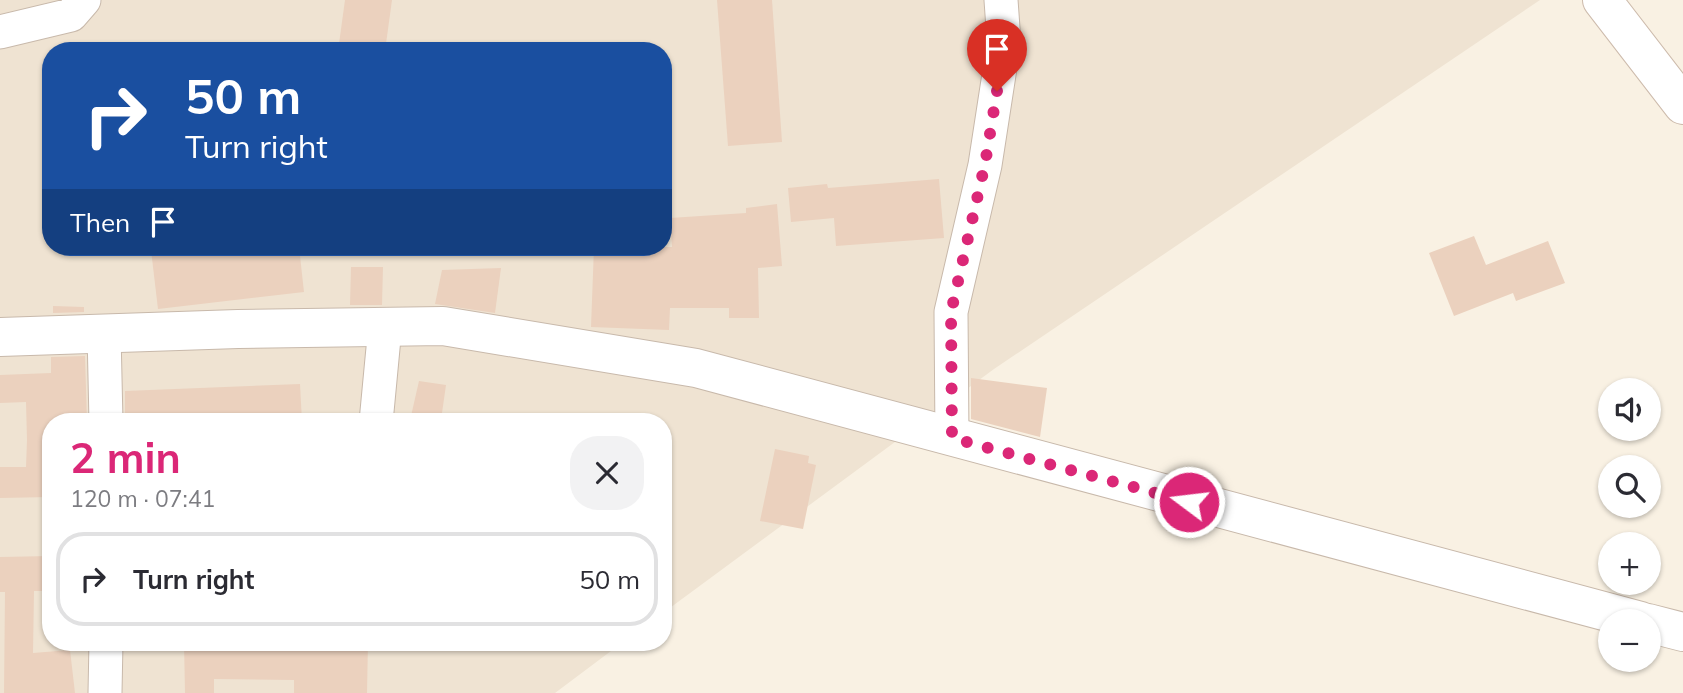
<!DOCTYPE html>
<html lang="en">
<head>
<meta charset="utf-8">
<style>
  :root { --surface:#fff; --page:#f2f2f3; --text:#2b2b33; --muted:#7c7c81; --line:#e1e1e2; --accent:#db2777 }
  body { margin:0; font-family:Mulish,sans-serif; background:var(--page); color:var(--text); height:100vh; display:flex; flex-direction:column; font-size:26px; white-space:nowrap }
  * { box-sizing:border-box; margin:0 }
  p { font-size:23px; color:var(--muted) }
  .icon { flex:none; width:38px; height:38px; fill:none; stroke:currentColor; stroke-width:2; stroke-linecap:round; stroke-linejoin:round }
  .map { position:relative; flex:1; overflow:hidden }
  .drawer { position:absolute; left:42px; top:413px; width:630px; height:238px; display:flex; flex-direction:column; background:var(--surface); border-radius:28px; box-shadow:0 2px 5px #0004 }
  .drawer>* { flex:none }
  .banner { position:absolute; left:42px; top:42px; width:630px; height:214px; border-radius:28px; box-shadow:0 2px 5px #0004; background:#1a4fa0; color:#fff; overflow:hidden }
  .controls { position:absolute; left:1598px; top:378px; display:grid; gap:14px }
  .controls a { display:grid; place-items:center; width:63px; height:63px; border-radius:50%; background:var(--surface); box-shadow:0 2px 5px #0004; font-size:35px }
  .pin { position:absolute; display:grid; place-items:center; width:60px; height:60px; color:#fff; margin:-72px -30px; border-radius:50% 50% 50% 0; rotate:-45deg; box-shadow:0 0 7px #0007 }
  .pin .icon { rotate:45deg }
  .me { position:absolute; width:77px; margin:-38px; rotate:285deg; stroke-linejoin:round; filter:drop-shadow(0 0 5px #0008) }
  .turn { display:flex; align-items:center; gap:24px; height:147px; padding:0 28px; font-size:32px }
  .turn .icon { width:91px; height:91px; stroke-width:2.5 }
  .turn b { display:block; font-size:49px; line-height:60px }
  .then { display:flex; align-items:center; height:66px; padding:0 28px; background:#0003; gap:14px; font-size:26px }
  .round { display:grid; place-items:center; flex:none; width:74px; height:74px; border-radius:28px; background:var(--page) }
  .head { display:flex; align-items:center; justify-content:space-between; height:119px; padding:0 28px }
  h1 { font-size:42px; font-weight:700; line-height:52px; color:var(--accent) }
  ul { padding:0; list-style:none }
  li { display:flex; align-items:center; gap:21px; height:94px; margin:0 14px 10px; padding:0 14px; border:4px solid var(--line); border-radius:28px }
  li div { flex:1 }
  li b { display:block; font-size:26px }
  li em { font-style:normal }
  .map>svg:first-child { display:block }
  .residential { fill:#efe3d2; fill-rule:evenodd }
  .building { fill:#ebd1be }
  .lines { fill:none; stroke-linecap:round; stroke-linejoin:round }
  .minor-casing { stroke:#c8b9ab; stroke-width:35 }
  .tertiary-casing { stroke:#c8b9ab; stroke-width:40 }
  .secondary-casing { stroke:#cdbbac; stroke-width:40 }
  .minor { stroke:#fff; stroke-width:33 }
  .tertiary { stroke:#fff; stroke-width:38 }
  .secondary { stroke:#fff; stroke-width:38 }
  .route { stroke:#db2777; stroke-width:12; stroke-dasharray:0 21.6 }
</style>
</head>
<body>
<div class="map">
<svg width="1683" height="693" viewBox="0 0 1683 693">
  <rect width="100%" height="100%" fill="#f9f1e3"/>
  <path class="residential" d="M0,0H1540L994,369L663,613V422H51V642H623L555,693H0ZM51,51H663V247H51Z"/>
  <g class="building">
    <path d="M345,0H392L385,51H338Z"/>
    <path d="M717,0H772L782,142L728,146Z"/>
    <path d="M939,179L944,238L836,246L834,218L791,222L788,188L827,184L828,188Z"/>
    <path d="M777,204L782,266L758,268L759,318H729V308H670L669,330L591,327L594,247H672L670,218L746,213V208Z"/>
    <path d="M1474,236L1486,265L1548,241L1565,283L1516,301L1513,293L1454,316L1429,253Z"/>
    <path d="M179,247H299L304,292L158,309L151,250Z"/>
    <path d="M351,267H383L382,305H350Z"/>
    <path d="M501,268L495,313L435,304L442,270Z"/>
    <path d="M53,306L84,307V312L53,313Z"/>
    <path d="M85,356L87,422H51V497L0,498V467H26L27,440L26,402L0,403V375L51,373V357Z"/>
    <path d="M971,378L1047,388L1040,437L971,419Z"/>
    <path d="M419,381L446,385L441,420L411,416Z"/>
    <path d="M300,384L302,422H125V391Z"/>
    <path d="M775,449L809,456L808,463L816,465L803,529L760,521Z"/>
    <path d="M51,556V591H34L33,653L70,650L75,693H4L5,592H0V557Z"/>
    <path d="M184,642H368L367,693H294V680L214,679V693H185Z"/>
  </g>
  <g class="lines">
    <g class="minor-casing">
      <g id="minor">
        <path d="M0,32L71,15L84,0"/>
        <path d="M104,333L106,422"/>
        <path d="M376,422L385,327"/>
        <path d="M952,438L951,312L985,165L1004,42L1001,0"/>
        <path d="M105,693L106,642"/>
      </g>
    </g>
    <g class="tertiary-casing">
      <g id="tertiary">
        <path d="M0,337L238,329L443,326L696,368L1641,621"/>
        <path d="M1648,623L1683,632"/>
      </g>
    </g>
    <g class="secondary-casing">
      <path id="secondary" d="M1602,0L1683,105"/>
    </g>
    <use href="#minor" class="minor"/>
    <use href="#tertiary" class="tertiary"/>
    <use href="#secondary" class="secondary"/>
  </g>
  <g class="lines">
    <path class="route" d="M997,91L985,164L951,312L952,438L1189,502"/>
  </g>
</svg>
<div class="controls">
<a><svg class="icon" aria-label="sound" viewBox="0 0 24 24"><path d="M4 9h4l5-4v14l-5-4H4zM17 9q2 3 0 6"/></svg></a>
<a><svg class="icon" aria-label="search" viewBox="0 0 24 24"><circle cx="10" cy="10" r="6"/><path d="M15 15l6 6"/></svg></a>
<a>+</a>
<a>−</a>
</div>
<div class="pin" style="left:997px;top:91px;background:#d93025"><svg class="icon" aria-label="arrive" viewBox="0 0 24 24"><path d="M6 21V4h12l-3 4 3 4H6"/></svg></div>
<svg class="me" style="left:1189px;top:502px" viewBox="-20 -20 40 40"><circle r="17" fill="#db2777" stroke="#fff" stroke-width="3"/><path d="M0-11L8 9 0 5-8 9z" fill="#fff"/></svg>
<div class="banner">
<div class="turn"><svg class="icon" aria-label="right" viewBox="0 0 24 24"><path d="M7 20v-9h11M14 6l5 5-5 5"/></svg><div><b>50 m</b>Turn right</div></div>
<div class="then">Then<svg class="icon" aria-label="arrive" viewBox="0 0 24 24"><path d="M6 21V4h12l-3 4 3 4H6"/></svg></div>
</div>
<section class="drawer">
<div class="head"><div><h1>2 min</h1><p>120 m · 07:41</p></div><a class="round"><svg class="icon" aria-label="close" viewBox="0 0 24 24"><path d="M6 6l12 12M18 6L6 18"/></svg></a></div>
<ul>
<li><svg class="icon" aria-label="right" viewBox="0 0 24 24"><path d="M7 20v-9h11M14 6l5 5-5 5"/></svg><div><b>Turn right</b></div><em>50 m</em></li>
</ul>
</section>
</div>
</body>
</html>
